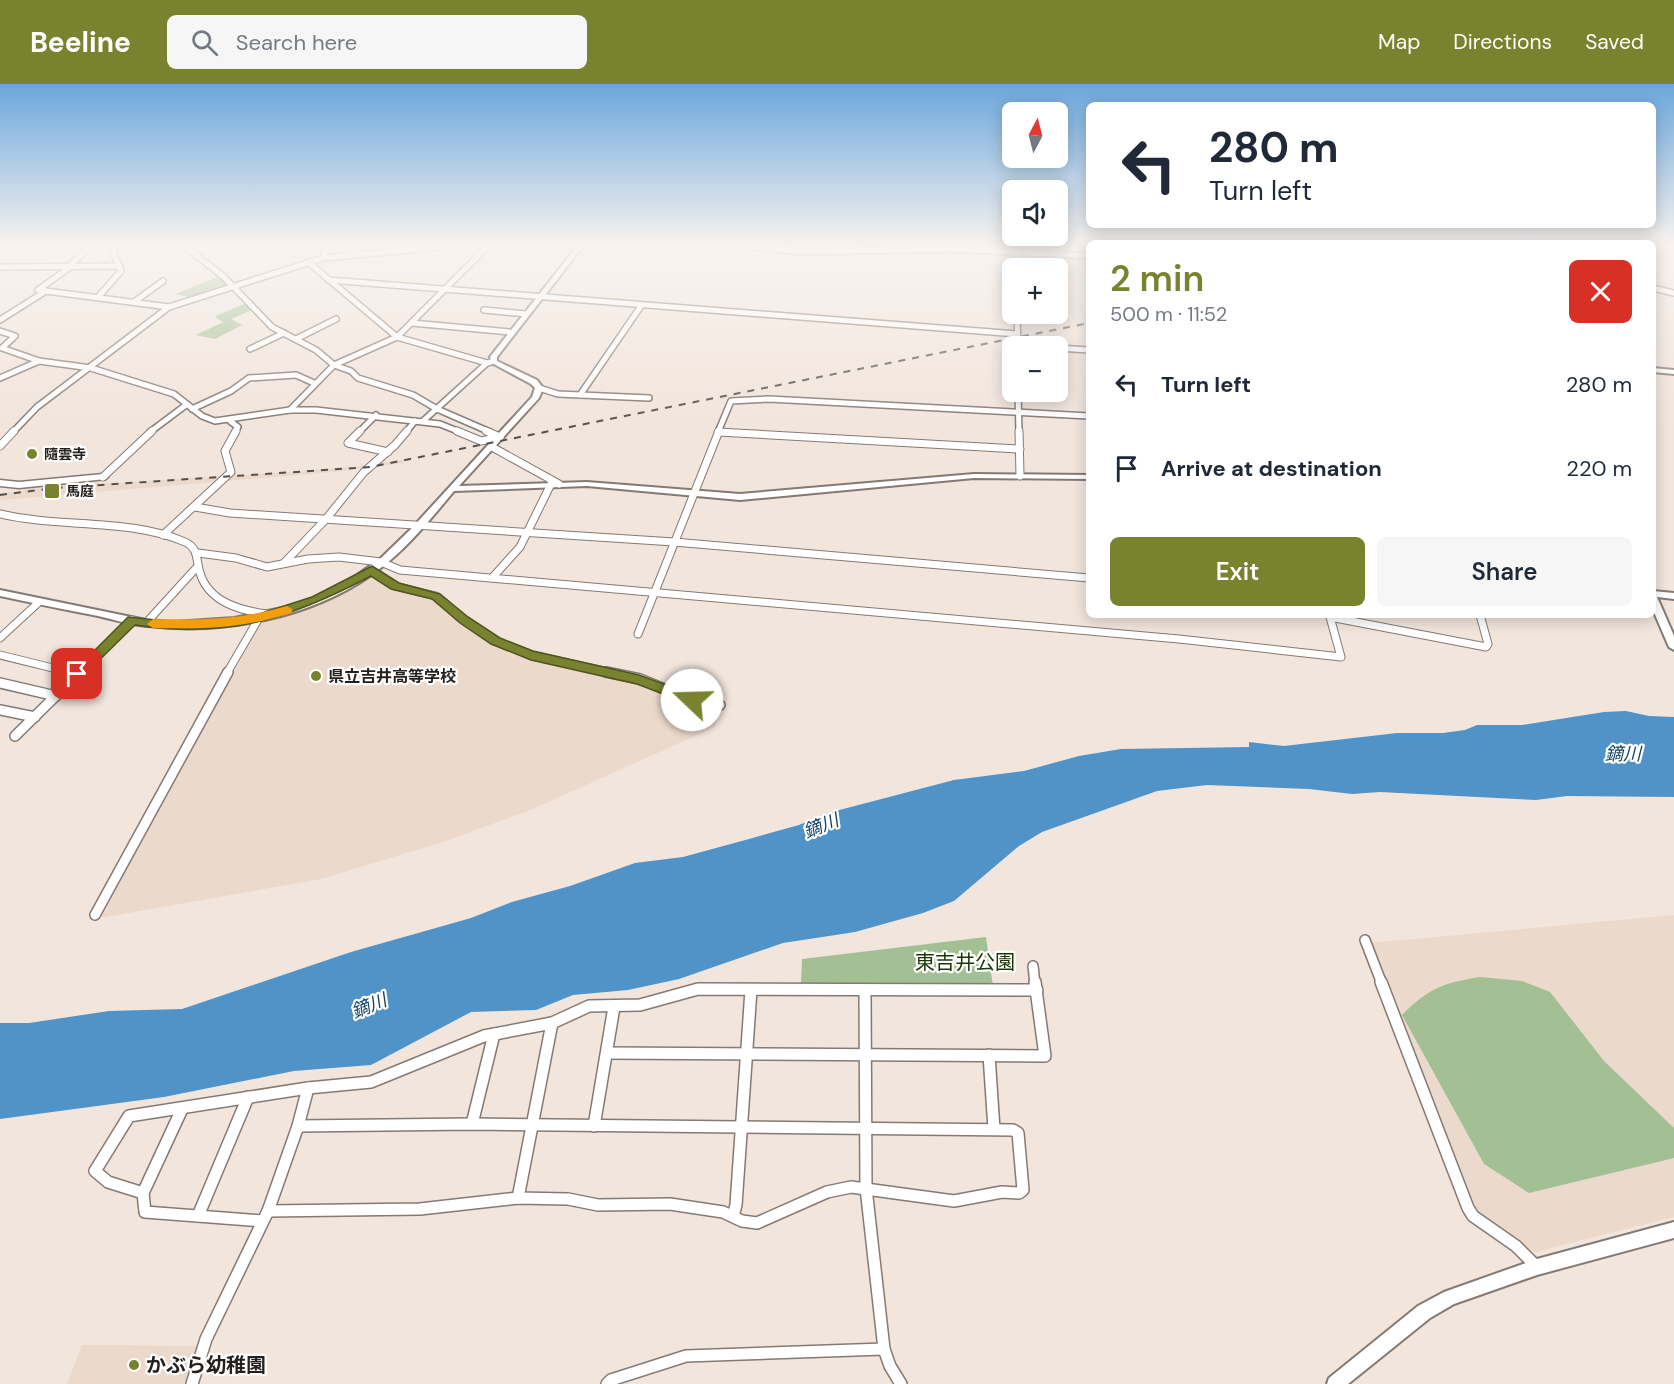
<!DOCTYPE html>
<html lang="en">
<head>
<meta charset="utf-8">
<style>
  :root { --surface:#fff; --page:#f6f6f7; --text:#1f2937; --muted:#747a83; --accent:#78822f }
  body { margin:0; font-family:"DM Sans","Noto Sans JP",sans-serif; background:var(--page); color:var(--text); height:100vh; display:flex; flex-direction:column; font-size:22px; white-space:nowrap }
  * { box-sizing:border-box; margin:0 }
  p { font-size:20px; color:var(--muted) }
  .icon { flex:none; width:33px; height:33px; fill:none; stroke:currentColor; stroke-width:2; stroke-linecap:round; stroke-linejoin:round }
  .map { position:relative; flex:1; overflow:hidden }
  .sheet { position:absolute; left:1086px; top:156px; width:570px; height:378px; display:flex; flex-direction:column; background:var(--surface); border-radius:9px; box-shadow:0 3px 15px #0003 }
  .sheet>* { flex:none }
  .guide { position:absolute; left:1086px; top:18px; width:570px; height:126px; border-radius:9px; box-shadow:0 3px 15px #0003; background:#fff; color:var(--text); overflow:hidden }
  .needle { width:39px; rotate:7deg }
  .fabs { position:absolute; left:1002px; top:18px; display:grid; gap:12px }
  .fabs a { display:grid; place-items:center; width:66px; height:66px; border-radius:9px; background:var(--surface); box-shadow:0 3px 15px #0003; font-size:30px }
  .pin { position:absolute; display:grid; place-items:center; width:51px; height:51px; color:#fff; margin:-26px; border-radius:12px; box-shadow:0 3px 9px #0006 }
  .me { position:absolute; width:66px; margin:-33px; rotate:291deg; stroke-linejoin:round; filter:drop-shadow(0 0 4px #0008) }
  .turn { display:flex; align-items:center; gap:21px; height:126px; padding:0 24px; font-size:27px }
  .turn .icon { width:78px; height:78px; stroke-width:2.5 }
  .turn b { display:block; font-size:42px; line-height:51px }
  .round { display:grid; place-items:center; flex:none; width:63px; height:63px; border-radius:9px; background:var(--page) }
  .headline { display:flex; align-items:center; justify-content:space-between; height:102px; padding:0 24px }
  h1 { font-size:36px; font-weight:600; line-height:45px; color:var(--accent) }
  .button { display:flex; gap:12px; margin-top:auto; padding:12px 24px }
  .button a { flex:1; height:69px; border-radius:9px; background:var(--accent); color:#fff; font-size:24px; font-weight:600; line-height:69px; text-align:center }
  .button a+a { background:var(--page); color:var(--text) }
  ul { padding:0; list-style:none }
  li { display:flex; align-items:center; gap:18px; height:84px; padding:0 24px }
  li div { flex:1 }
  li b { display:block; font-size:22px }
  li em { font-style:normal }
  header { display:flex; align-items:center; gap:36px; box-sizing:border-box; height:84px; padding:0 30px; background:var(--accent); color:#fff }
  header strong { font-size:28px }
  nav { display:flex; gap:33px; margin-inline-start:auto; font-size:21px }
  .search { width:420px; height:54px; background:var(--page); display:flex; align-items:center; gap:15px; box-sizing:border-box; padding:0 21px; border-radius:9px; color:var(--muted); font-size:22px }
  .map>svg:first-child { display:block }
  .built { fill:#ebd9cb }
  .green { fill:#a2c093 }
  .water { fill:#5093c9 }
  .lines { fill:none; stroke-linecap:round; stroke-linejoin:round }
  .minor-far3-casing { stroke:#857a73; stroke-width:8 }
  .minor-far2-casing { stroke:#857a73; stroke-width:9 }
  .minor-far1-casing { stroke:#857a73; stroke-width:12 }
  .minor-casing { stroke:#857a73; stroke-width:14 }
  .tertiary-casing { stroke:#857a73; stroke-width:4 }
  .secondary-casing { stroke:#857a73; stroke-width:3 }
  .minor-far3 { stroke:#fff; stroke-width:5 }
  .minor-far2 { stroke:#fff; stroke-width:7 }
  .minor-far1 { stroke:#fff; stroke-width:9 }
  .minor { stroke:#fff; stroke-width:11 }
  .tertiary { fill:#fff; fill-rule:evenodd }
  .secondary { fill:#fff; fill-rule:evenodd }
  .rail { stroke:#56504c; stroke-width:2; stroke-dasharray:7 7; stroke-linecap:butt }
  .route { fill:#78822f; stroke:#4e541f; stroke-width:1.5 }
  .slow { fill:#f59e0b }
  .poi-dot { fill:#78822f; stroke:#fff; stroke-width:2 }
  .labels { text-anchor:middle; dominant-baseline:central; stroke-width:4.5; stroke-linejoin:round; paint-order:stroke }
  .far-poi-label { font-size:14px; font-weight:bold; fill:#24201d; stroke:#fff; text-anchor:start }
  .poi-label { font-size:16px; font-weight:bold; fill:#24201d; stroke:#fff; text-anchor:start }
  .water-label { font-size:18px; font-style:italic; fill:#114368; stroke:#fff }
  .near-park-label { font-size:20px; fill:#193605; stroke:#fff }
  .near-poi-label { font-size:20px; font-weight:bold; fill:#24201d; stroke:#fff; text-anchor:start }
</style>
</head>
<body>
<header>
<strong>Beeline</strong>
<div class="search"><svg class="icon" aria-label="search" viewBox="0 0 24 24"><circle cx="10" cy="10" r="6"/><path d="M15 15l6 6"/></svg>Search here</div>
<nav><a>Map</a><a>Directions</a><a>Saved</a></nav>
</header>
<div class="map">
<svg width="1674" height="1300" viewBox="0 0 1674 1300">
  <rect width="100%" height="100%" fill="#f1e5dc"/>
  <g class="built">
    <path d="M404,375V379L333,388L0,416V409L23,407L26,401L100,396L98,400L292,388L372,381Z"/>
    <path d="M372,492L397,506L435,517L461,538L493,559L639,597L714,622L717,637L715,643L528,727L443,758L321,795L100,834L260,540L318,521L339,512Z"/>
    <path d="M1674,831V1133L1535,1168L1476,1126L1370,859Z"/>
    <path d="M82,1261L200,1262L188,1300H67Z"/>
  </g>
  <g class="green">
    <path d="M220,192L231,202L193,214L175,210Z"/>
    <path d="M244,220L252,226L231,235L242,241L215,255L196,251L223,238L216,234V232Z"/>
    <path d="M986,853L993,902L801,899L802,875Z"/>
    <path d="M1480,893L1522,897L1550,908L1604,977L1674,1044V1074L1529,1109L1484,1080L1402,931C1429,904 1443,899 1480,893Z"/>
  </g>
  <path class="water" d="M1626,627L1649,632L1674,633V713L1567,712L1536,716L1380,708L1352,710L1309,705L1207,701L1157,707L1042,748L1019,762L954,817L923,829L855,848L783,859L679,895L628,906L573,911L536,926L471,928L371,981L294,987L164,1013L0,1035V939H29L109,927L182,925L351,868L471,834L512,818L570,802L635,779L683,773L749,755L799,741L828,729L954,696L1024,687L1079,672L1121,665L1249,663V658L1284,662L1397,649H1443L1465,646L1477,641H1522L1604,628Z"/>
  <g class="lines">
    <g class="minor-far3-casing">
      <g id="minor-far3">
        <path d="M183,161L224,193L272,243L316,266L334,281L351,287L358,294L413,311L437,325L490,348"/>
        <path d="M731,161L803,168L952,165L1089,172"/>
        <path d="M1017,168V184"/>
        <path d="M348,172L362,161"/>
        <path d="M323,174L327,161"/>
        <path d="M308,178L397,253L487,279"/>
        <path d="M0,183L120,182"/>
        <path d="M68,183L92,161"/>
        <path d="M70,183L38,206L169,223"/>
        <path d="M329,196L1017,250"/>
        <path d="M1653,204L1674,209"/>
        <path d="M99,212L121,187L113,168L115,161"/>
        <path d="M134,218L163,197"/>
        <path d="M484,226L526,230"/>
        <path d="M1017,230L1018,262"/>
        <path d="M0,236L46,207"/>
        <path d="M412,239L510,248"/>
        <path d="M0,247L15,252L2,264L39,277L91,284L174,310L202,332L215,337L290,326H316L440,340L460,348"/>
        <path d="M296,255L336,235"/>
        <path d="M1058,264L1089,266"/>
        <path d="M250,265L284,249"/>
        <path d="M0,294L39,277"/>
        <path d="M539,304L558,310L649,314"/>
        <path d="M1018,308L1019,348"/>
        <path d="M580,311L641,222"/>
        <path d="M192,325L231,307L249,294L296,291L314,299"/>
        <path d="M290,326L334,281L397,253L489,161"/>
        <path d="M230,337L238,343L235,348"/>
        <path d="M423,337L487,279L491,278"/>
        <path d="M13,348L37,323L169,223L323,174L463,161"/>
        <path d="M150,348L186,321"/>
        <path d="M359,348L376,331"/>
        <path d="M406,348L415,337"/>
        <path d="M718,348H725"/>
        <path d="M718,348L731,317L769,315L1089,332"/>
      </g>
    </g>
    <g class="minor-far2-casing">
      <g id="minor-far2">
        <path d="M360,347L348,359L388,368"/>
        <path d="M457,347L481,357L500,353"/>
        <path d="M486,347L500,353"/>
        <path d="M1019,347L1020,392"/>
        <path d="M718,348L1020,365"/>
        <path d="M0,362L14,347"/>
        <path d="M492,363L559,400"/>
        <path d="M103,393L152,347"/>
        <path d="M195,423L230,429L674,458L1089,494"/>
        <path d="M0,430C59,444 131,434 185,458C199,464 196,477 200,489C209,518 239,526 266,530"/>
        <path d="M163,451L231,388L225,367L236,347"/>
        <path d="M198,469L236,474L267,483L308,475L339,473L381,478L400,486L1179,555L1341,573L1330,533L1486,563L1488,560L1480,531"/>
        <path d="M284,479L326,435L364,388L395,361L407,347"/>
        <path d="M372,486L395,502L436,512L464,536L495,557L531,571L613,589"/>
        <path d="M492,494L520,463L551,400"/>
        <path d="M146,539L198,482"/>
        <path d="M638,550L719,347"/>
        <path d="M0,554L39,518"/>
        <path d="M0,571L73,589"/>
        <path d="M78,589L132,536"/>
        <path d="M227,589L259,534"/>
      </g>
    </g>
    <g class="minor-far1-casing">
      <g id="minor-far1">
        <path d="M67,588L77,590"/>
        <path d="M606,588L640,595L692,616L720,621"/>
        <path d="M0,599L56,612"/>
        <path d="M0,626L35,633"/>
        <path d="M15,652L80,588"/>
        <path d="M95,831L228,588"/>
        <path d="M1365,856L1382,900"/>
        <path d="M1033,882L1035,900"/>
      </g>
    </g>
    <g class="minor-casing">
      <g id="minor">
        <path d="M1381,898L1468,1124L1473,1132L1516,1162L1537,1183"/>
        <path d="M865,906L866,1104L884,1265L890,1282L901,1300"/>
        <path d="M607,969L1045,972L1035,898"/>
        <path d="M989,971L994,1045"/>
        <path d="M472,1040L494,950"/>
        <path d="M594,1042L614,923"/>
        <path d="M143,1109L182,1025"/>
        <path d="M518,1114L552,939"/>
        <path d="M268,1127L420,1125L518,1114L568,1115L598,1121L670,1120L723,1128L742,1137L757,1139L827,1108L851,1103L954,1117L1002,1108L1019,1109L1023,1106L1018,1049L1013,1046L472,1040L298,1042"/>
        <path d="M198,1132L248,1013"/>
        <path d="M733,1132L736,1121L751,906"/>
        <path d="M262,1137L145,1128L143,1109L108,1098L95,1087L129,1032L308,1004L371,998L484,952L552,939L589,922L640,921L698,905L1037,906"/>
        <path d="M192,1300L206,1255L268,1127L298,1042L308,1004"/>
        <path d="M607,1300L611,1296L686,1272L884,1265"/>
      </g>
    </g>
    <g class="tertiary-casing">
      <g id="tertiary">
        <path d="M578,161H584L497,273V277L537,296L543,304L539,314L459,402L587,398L740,410L974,390L1089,391V395L974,394L740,416L587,402L454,407C430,436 405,467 374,489C311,534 224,551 148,542C131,541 115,536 98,532C66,526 33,519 0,512V506L146,536L174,538L234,534L292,522L319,512L346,499L380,475L411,445L532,313L535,304L531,300L492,279L490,273Z"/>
        <path d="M1653,284L1674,286V290L1653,288Z"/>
        <path d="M1653,507L1674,509V515L1657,513L1674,552V566L1669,563L1653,526Z"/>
        <path d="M1674,1138V1154L1537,1191L1454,1220L1430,1234L1348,1300H1327L1329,1294L1418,1222L1444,1208L1537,1175Z"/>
      </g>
    </g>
    <g class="secondary-casing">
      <path id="secondary" d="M103,390L108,393L106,395L19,404L0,402V396L19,398Z"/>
    </g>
    <use href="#minor-far3" class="minor-far3"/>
    <use href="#minor-far2" class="minor-far2"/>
    <use href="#minor-far1" class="minor-far1"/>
    <use href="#minor" class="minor"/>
    <use href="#tertiary" class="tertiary"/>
    <use href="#secondary" class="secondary"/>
    <path class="rail" d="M0,411L55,404L370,383L1089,239"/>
  </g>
  <linearGradient id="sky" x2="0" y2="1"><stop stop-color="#6ba7dc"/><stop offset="0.47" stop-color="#f9f3ef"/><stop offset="1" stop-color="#f9f3ef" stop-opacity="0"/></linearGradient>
  <rect width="1674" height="343" fill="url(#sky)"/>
  <path class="route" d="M372,482L399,499L440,510L468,533L500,554L533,567L639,591L697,612L699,616L692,621L637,600L531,576L491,560L460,539L432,515L391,505L371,492C289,535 229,555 135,541L82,593H73L71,590L128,533L166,537H215L259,530L312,513Z"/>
  <path class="slow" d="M287,522L293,526L291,529C240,545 206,545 153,544L147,540L153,535C205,536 237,536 287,522Z"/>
  <g class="poi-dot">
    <circle cx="32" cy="370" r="6"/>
    <rect x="44" y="399" width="16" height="16" rx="3"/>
    <circle cx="316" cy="592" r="6"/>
    <circle cx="134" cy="1281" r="6"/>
  </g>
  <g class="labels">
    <g class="far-poi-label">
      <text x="44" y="370">隨雲寺</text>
      <text x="66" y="407">馬庭</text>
    </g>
    <g class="poi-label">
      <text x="328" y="592">県立吉井高等学校</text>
    </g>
    <g class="water-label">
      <text x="1623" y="670">鏑川</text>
      <text transform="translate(821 742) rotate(-22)">鏑川</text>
      <text transform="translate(369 922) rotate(-22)">鏑川</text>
    </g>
    <g class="near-park-label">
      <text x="965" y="878">東吉井公園</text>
    </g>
    <g class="near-poi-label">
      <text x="146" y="1281">かぶら幼稚園</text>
    </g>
  </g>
</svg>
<div class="fabs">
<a><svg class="needle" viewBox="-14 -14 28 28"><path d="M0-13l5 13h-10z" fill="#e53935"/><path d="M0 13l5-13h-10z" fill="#747a83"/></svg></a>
<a><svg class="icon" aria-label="sound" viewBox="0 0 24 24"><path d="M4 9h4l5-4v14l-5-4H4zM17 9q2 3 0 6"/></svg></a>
<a>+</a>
<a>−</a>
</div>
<div class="pin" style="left:77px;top:590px;background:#d93025"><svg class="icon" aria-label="arrive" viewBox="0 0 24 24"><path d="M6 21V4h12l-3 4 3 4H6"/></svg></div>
<svg class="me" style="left:692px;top:616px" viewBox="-20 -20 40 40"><circle r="19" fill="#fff"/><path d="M0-13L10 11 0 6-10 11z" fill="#78822f"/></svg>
<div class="guide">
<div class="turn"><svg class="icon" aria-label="left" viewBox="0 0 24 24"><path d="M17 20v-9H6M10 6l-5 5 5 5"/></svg><div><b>280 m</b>Turn left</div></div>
</div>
<section class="sheet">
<div class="headline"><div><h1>2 min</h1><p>500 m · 11:52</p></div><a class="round" style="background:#d93025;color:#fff"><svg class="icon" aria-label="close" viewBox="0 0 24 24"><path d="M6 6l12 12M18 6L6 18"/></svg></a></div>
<ul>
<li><svg class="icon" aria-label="left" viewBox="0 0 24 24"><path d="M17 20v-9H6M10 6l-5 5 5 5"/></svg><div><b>Turn left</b></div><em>280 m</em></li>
<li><svg class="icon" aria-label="arrive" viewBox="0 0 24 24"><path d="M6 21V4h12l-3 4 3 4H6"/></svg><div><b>Arrive at destination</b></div><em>220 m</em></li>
</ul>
<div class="button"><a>Exit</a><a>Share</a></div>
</section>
</div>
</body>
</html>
